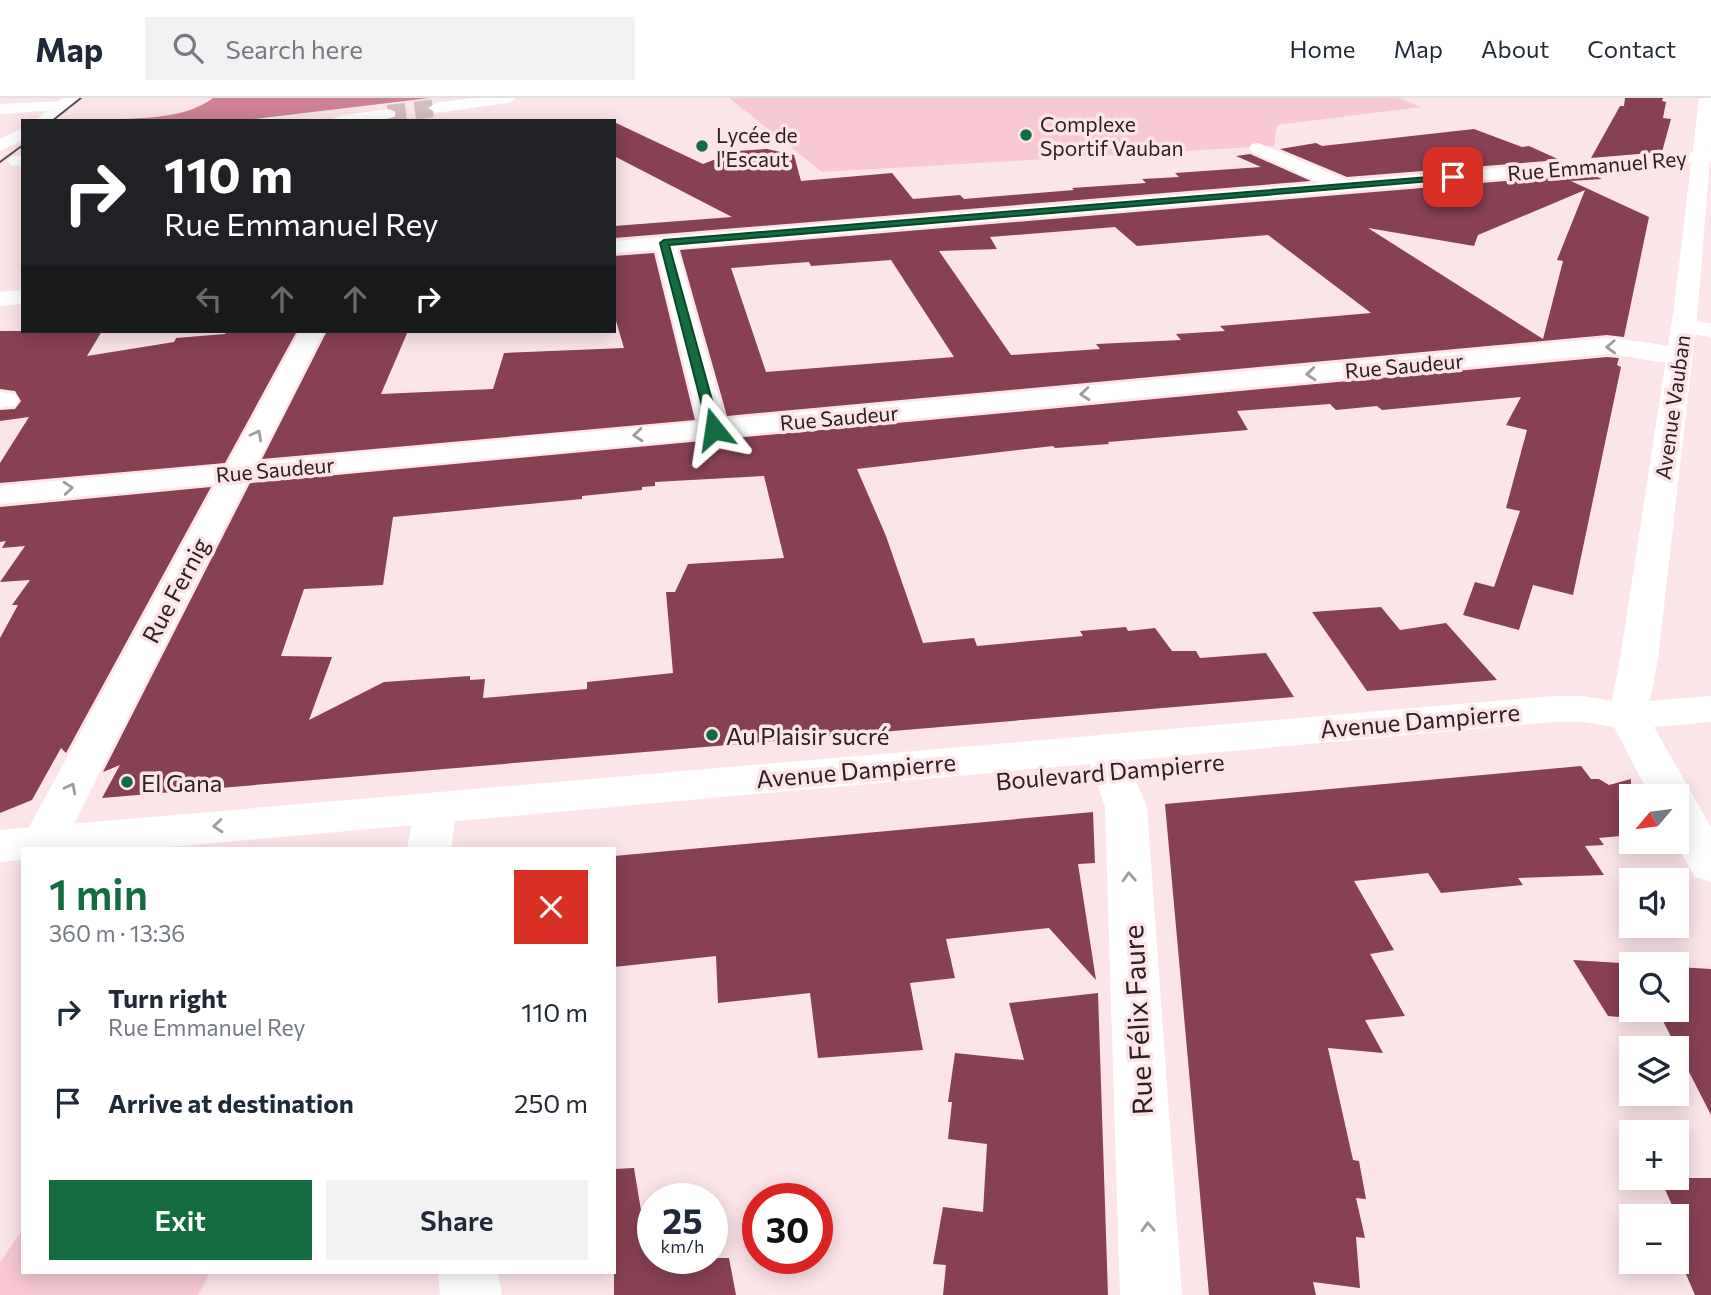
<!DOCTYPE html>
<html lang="en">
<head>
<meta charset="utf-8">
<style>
  :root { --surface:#fff; --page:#f2f2f3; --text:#1f2937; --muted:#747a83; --line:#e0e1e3; --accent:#126c3f }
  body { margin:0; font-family:Commissioner,sans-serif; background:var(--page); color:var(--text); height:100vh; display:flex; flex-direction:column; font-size:26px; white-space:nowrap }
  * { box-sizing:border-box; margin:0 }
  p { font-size:23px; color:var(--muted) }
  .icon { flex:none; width:38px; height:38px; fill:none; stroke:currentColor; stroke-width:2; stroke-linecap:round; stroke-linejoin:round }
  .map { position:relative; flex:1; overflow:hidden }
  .panel { position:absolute; left:21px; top:749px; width:595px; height:427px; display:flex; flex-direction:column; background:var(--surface); border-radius:0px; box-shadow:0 4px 18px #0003 }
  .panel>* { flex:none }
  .top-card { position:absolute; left:21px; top:21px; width:595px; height:214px; border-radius:0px; box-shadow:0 4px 18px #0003; background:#202124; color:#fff; overflow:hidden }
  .needle { width:46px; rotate:241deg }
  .tools { position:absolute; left:1619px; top:686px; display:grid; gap:14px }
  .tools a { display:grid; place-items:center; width:70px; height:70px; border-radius:0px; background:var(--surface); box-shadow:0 4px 18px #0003; font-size:35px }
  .speed { position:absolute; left:637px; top:1085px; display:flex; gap:14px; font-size:35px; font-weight:700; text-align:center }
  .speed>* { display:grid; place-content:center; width:91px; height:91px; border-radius:50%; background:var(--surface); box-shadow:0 4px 18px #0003; line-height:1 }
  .speed small { font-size:18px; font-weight:400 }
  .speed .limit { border:10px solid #d22; background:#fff; color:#111 }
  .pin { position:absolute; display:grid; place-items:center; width:60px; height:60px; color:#fff; margin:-30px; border-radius:14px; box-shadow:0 4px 10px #0006 }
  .me { position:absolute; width:77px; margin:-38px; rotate:345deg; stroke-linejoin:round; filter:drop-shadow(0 0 5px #0008) }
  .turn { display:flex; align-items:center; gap:24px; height:147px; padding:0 28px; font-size:32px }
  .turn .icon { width:91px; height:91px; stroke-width:2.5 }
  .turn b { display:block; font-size:49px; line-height:60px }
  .lanes { display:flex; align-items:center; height:66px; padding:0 28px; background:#0003; justify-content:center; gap:35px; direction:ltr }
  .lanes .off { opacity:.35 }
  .round { display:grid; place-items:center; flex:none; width:74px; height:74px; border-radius:0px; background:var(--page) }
  .summary { display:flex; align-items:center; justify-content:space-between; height:119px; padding:0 28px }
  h1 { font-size:42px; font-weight:600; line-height:52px; color:var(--accent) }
  .cta { display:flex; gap:14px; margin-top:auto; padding:14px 28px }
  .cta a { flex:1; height:80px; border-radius:0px; background:var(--accent); color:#fff; font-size:28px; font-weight:600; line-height:80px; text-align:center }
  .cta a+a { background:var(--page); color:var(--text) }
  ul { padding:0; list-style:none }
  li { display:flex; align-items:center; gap:21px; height:91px; padding:0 28px }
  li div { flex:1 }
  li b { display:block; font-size:26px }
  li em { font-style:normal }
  header { display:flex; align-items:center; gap:42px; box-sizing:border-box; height:98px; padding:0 35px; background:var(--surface); border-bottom:2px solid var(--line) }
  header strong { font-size:33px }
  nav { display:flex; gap:38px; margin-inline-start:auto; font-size:24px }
  .search { width:490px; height:63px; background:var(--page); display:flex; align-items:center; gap:18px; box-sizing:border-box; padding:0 24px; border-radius:0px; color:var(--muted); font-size:26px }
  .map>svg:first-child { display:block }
  .green { fill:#f8c9d2 }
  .water { fill:#cf8293 }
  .building { fill:#874153; fill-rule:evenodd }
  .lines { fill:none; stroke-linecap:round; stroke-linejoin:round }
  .street-tunnel { stroke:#d3bec1; stroke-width:18; stroke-dasharray:18 9; stroke-linecap:butt }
  .street { fill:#fff; fill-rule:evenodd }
  .secondary { fill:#fff; fill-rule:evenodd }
  .tram { stroke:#5b4c4f; stroke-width:2 }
  .oneway { stroke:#a09b9c }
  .route { fill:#126c3f; stroke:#0c4629; stroke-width:2 }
  .poi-dot { fill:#126c3f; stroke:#fce5e9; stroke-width:2.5 }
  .labels { text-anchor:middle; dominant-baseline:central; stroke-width:7; stroke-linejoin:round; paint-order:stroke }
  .far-poi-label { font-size:21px; fill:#2d2022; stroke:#fce5e9; text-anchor:start }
  .far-street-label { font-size:21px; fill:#2d2022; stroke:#fce5e9 }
  .street-label { font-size:24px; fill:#2d2022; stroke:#fce5e9 }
  .poi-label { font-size:24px; fill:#2d2022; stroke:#fce5e9; text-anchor:start }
  .near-street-label { font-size:28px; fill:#2d2022; stroke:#fce5e9 }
</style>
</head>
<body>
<header>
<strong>Map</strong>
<div class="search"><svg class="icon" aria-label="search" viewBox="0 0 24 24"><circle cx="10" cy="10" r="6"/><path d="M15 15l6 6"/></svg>Search here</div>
<nav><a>Home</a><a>Map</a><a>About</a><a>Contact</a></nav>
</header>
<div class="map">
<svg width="1711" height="1197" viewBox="0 0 1711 1197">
  <rect width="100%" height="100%" fill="#fce5e9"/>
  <g class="green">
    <path d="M729,0H1399L1421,9L1277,27L1274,48L822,74Z"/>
    <path d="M23,1131V1174H210L198,1197H0V1164Z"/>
  </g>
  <path class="water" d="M213,0H430L237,23H93C131,19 181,24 213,0Z"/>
  <g class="building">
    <path d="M1625,0H1663L1662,3L1666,4L1663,20L1671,21L1662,54L1591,60L1620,8H1624Z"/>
    <path d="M614,24L703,66L737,53L767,51L794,57L801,83L892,75L913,101L960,97L964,101L1074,92L1072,90L1146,85L1142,81L1179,79L1175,75L1261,69L1236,58L1250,56L1311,83L614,140V128L732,119L614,58Z"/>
    <path d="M1474,31L1522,49L1529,48L1560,62L1347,79L1280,51L1316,45L1322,48Z"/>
    <path d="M1590,76L1602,81L1571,83L1649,119L1624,239L1607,237L727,318L680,152ZM1585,92L1557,162L1563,163L1543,241L1368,130L1474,148L1478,137ZM1115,129L1137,148L1268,137L1371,215L1220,228L1225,233L1176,236L1181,242L1096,246L1100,251L1011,257L939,153L997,151L990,139ZM891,162L954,259L766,274L731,170L809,164L811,168Z"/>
    <path d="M654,155L695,322L262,361L327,233H408L381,296L493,291L504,255L624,250L614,216V158Z"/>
    <path d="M0,233H102L87,258L174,244L176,240L225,236L227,233H297L225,365L0,385V365L29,319L0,323V312L15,311L21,303L15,293L0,291Z"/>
    <path d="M1607,259L1619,260L1617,267L1621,269L1573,497L1533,487L1519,532L1463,517L1475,484L1494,489L1520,413L1506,410L1527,332L1506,327L1521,299L1382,312L1377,308L1336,312L1330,306L1237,313L1248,332L1108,344L1109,346L1055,350L1053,348L857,371L886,438L923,545L974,540L977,548L1083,538L1080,533L1126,529L1128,533L1155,530L1172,553H1196L1200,560L1266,555L1294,599L102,700L120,667L103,674L250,385ZM764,378L784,460L688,466L675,494H666L673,575L587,584V591L483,600L485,581L470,582V578L384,584L309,622L332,559L281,558L304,491L383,487L393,419L582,401V398L642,392V389L655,388V384Z"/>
    <path d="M211,389L66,655L61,650L32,702L0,715V540L18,507H12L30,482L0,484L25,448L2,450L6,443L0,444V409Z"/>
    <path d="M1381,509L1400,532L1446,525L1497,582L1367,593L1312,514Z"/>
    <path d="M1581,668L1591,681H1599L1609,687L1631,681V737L1599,740L1604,747L1585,748L1604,777L1518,780L1523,787L1441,795L1428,775L1354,783L1394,852L1370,856L1405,918L1365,922L1383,955L1328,950L1353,1062L1359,1063L1366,1101L1356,1100L1365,1140L1356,1139L1360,1190L1313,1184L1316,1197H1209L1165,706Z"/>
    <path d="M1093,714L1095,765L1078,766L1096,882L1049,830L946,841L955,880L910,885L923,952L818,960L810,895L718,905L716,858L614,869V758Z"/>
    <path d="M1573,862L1636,866H1631V912H1676V869L1711,871V1017L1663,923L1608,918Z"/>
    <path d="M1098,895L1108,1197H943L946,1167L933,1166L943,1109L983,1114L987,1046L948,1041L952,1004H948L955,955L1024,962L1009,905Z"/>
    <path d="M634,1070L647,1149L653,1147V1160H729L736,1197H614V1071Z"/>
    <path d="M1660,1080H1711V1197H1695L1676,1153V1118H1662L1659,1113L1675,1114Z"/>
  </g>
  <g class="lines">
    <path class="street-tunnel" d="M388,16L436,10"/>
    <g class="street">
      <path d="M473,0H516L508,5L436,15L428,10L436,5Z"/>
      <path d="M65,3L73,8L71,11L0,16V6Z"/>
      <path d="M388,11L394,13L396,16L394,19L375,23H330L338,18Z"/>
      <path d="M1258,45L1347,82L1711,53V63L677,150L725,321L1607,240C1634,242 1661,246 1687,253L1691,258L1687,263C1666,269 1631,257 1607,256L248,383L61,751H23V762L17,751L216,386L0,406V388L227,367L300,233H324L258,364L698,324L656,152L614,155V143L1321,85L1252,54L1249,50L1252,46Z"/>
      <path d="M23,57V68L11,67L8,63L11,59Z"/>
      <path d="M23,192V206L0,208V194Z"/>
      <path d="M1683,221L1711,225V239L1674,233L1671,228L1674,223Z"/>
      <path d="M0,294L15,296L19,302L15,308L0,310Z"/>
      <path d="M1104,636L1118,640L1147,709L1182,1197H1120L1105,709L1084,650L1090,640Z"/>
      <path d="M436,694L451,698L457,709L451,751H407L415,709L421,698Z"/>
      <path d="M438,1174H498L502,1197H440Z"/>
    </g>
    <g class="secondary">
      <path d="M63,0H81L53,23H34Z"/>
      <path d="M1699,0H1711V48L1698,209L1658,561L1650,603L1711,598V624L1654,629L1711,729V784L1695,779L1675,744L1676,698H1650L1614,629L1583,624H1553L149,751H23V762L0,764V732L1553,598H1583L1612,603L1620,561L1674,209Z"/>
      <path d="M23,30V42L0,53V41Z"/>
    </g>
    <g class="tram">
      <path d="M52,23L81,0"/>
      <path d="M0,64L23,47"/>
    </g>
  </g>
  <defs><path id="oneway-chevron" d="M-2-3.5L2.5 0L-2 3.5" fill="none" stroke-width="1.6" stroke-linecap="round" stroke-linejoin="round" transform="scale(1.75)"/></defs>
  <g class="oneway">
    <use href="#oneway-chevron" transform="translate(1611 249) rotate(178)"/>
    <use href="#oneway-chevron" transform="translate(1311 276) rotate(175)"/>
    <use href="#oneway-chevron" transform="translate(1085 296) rotate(175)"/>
    <use href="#oneway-chevron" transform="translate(257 337) rotate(-62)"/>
    <use href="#oneway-chevron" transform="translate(638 337) rotate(175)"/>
    <use href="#oneway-chevron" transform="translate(68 390) rotate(-5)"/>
    <use href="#oneway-chevron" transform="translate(71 690) rotate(-62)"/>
    <use href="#oneway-chevron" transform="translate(218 728) rotate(175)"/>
    <use href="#oneway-chevron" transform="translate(1129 779) rotate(-93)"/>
    <use href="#oneway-chevron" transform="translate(1148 1129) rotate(-93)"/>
  </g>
  <path class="route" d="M1453,77L1456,81L669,147L720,331L714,334L708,331L660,145L664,142Z"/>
  <g class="poi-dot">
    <circle cx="1026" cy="37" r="7"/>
    <circle cx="702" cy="48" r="7"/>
    <circle cx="712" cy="637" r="7"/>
    <circle cx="127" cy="684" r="7"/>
  </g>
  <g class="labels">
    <g class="far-poi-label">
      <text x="1040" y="25">Complexe<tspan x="1040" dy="24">Sportif Vauban</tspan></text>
      <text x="716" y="36">Lycée de<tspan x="716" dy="24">l'Escaut</tspan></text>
    </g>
    <g class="far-street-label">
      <text transform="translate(1597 67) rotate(-5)">Rue Emmanuel Rey</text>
      <text transform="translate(1404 267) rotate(-5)">Rue Saudeur</text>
      <text transform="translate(1672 309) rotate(-82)">Avenue Vauban</text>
      <text transform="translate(839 319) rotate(-5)">Rue Saudeur</text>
      <text transform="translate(275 371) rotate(-5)">Rue Saudeur</text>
    </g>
    <g class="street-label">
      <text transform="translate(175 492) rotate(-62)">Rue Fernig</text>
      <text transform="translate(1420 622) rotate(-5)">Avenue Dampierre</text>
      <text transform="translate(856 672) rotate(-5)">Avenue Dampierre</text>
      <text transform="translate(1110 673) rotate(-5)">Boulevard Dampierre</text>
    </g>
    <g class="poi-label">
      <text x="726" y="637">Au Plaisir sucré</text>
      <text x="141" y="684">El Gana</text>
    </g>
    <g class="near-street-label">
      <text transform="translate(1137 922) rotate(-93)">Rue Félix Faure</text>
    </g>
  </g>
</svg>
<div class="tools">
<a><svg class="needle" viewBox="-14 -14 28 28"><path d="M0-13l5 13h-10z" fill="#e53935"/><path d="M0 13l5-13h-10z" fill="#747a83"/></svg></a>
<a><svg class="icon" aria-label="sound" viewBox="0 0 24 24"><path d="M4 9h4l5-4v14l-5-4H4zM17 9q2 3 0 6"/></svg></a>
<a><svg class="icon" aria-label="search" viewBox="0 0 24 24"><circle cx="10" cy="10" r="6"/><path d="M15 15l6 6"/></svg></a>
<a><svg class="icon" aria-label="layers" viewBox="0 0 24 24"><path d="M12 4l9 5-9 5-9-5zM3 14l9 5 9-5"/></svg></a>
<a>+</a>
<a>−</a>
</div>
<div class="speed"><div>25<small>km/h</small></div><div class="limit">30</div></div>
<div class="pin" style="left:1453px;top:79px;background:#d93025"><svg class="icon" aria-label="arrive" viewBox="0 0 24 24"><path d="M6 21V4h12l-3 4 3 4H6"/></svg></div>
<svg class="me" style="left:714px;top:331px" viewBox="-20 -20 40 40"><path d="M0-17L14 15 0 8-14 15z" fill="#126c3f" stroke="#fff" stroke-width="4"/></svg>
<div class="top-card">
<div class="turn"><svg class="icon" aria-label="right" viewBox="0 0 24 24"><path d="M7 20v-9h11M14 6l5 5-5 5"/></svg><div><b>110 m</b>Rue Emmanuel Rey</div></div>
<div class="lanes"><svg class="icon off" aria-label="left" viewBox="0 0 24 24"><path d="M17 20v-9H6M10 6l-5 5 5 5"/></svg><svg class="icon off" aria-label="ahead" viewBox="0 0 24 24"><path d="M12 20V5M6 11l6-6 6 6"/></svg><svg class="icon off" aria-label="ahead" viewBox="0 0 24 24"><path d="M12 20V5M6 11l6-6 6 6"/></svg><svg class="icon" aria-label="right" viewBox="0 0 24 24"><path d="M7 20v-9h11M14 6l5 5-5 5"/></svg></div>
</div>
<section class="panel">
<div class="summary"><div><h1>1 min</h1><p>360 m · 13:36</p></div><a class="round" style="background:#d93025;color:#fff"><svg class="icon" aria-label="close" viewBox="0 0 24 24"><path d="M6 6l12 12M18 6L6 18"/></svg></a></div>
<ul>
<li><svg class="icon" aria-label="right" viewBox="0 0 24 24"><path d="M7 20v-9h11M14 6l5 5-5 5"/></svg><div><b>Turn right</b><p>Rue Emmanuel Rey</p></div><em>110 m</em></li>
<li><svg class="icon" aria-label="arrive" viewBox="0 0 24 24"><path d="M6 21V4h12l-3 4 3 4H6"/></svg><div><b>Arrive at destination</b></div><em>250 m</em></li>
</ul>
<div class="cta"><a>Exit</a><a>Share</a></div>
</section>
</div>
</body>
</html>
